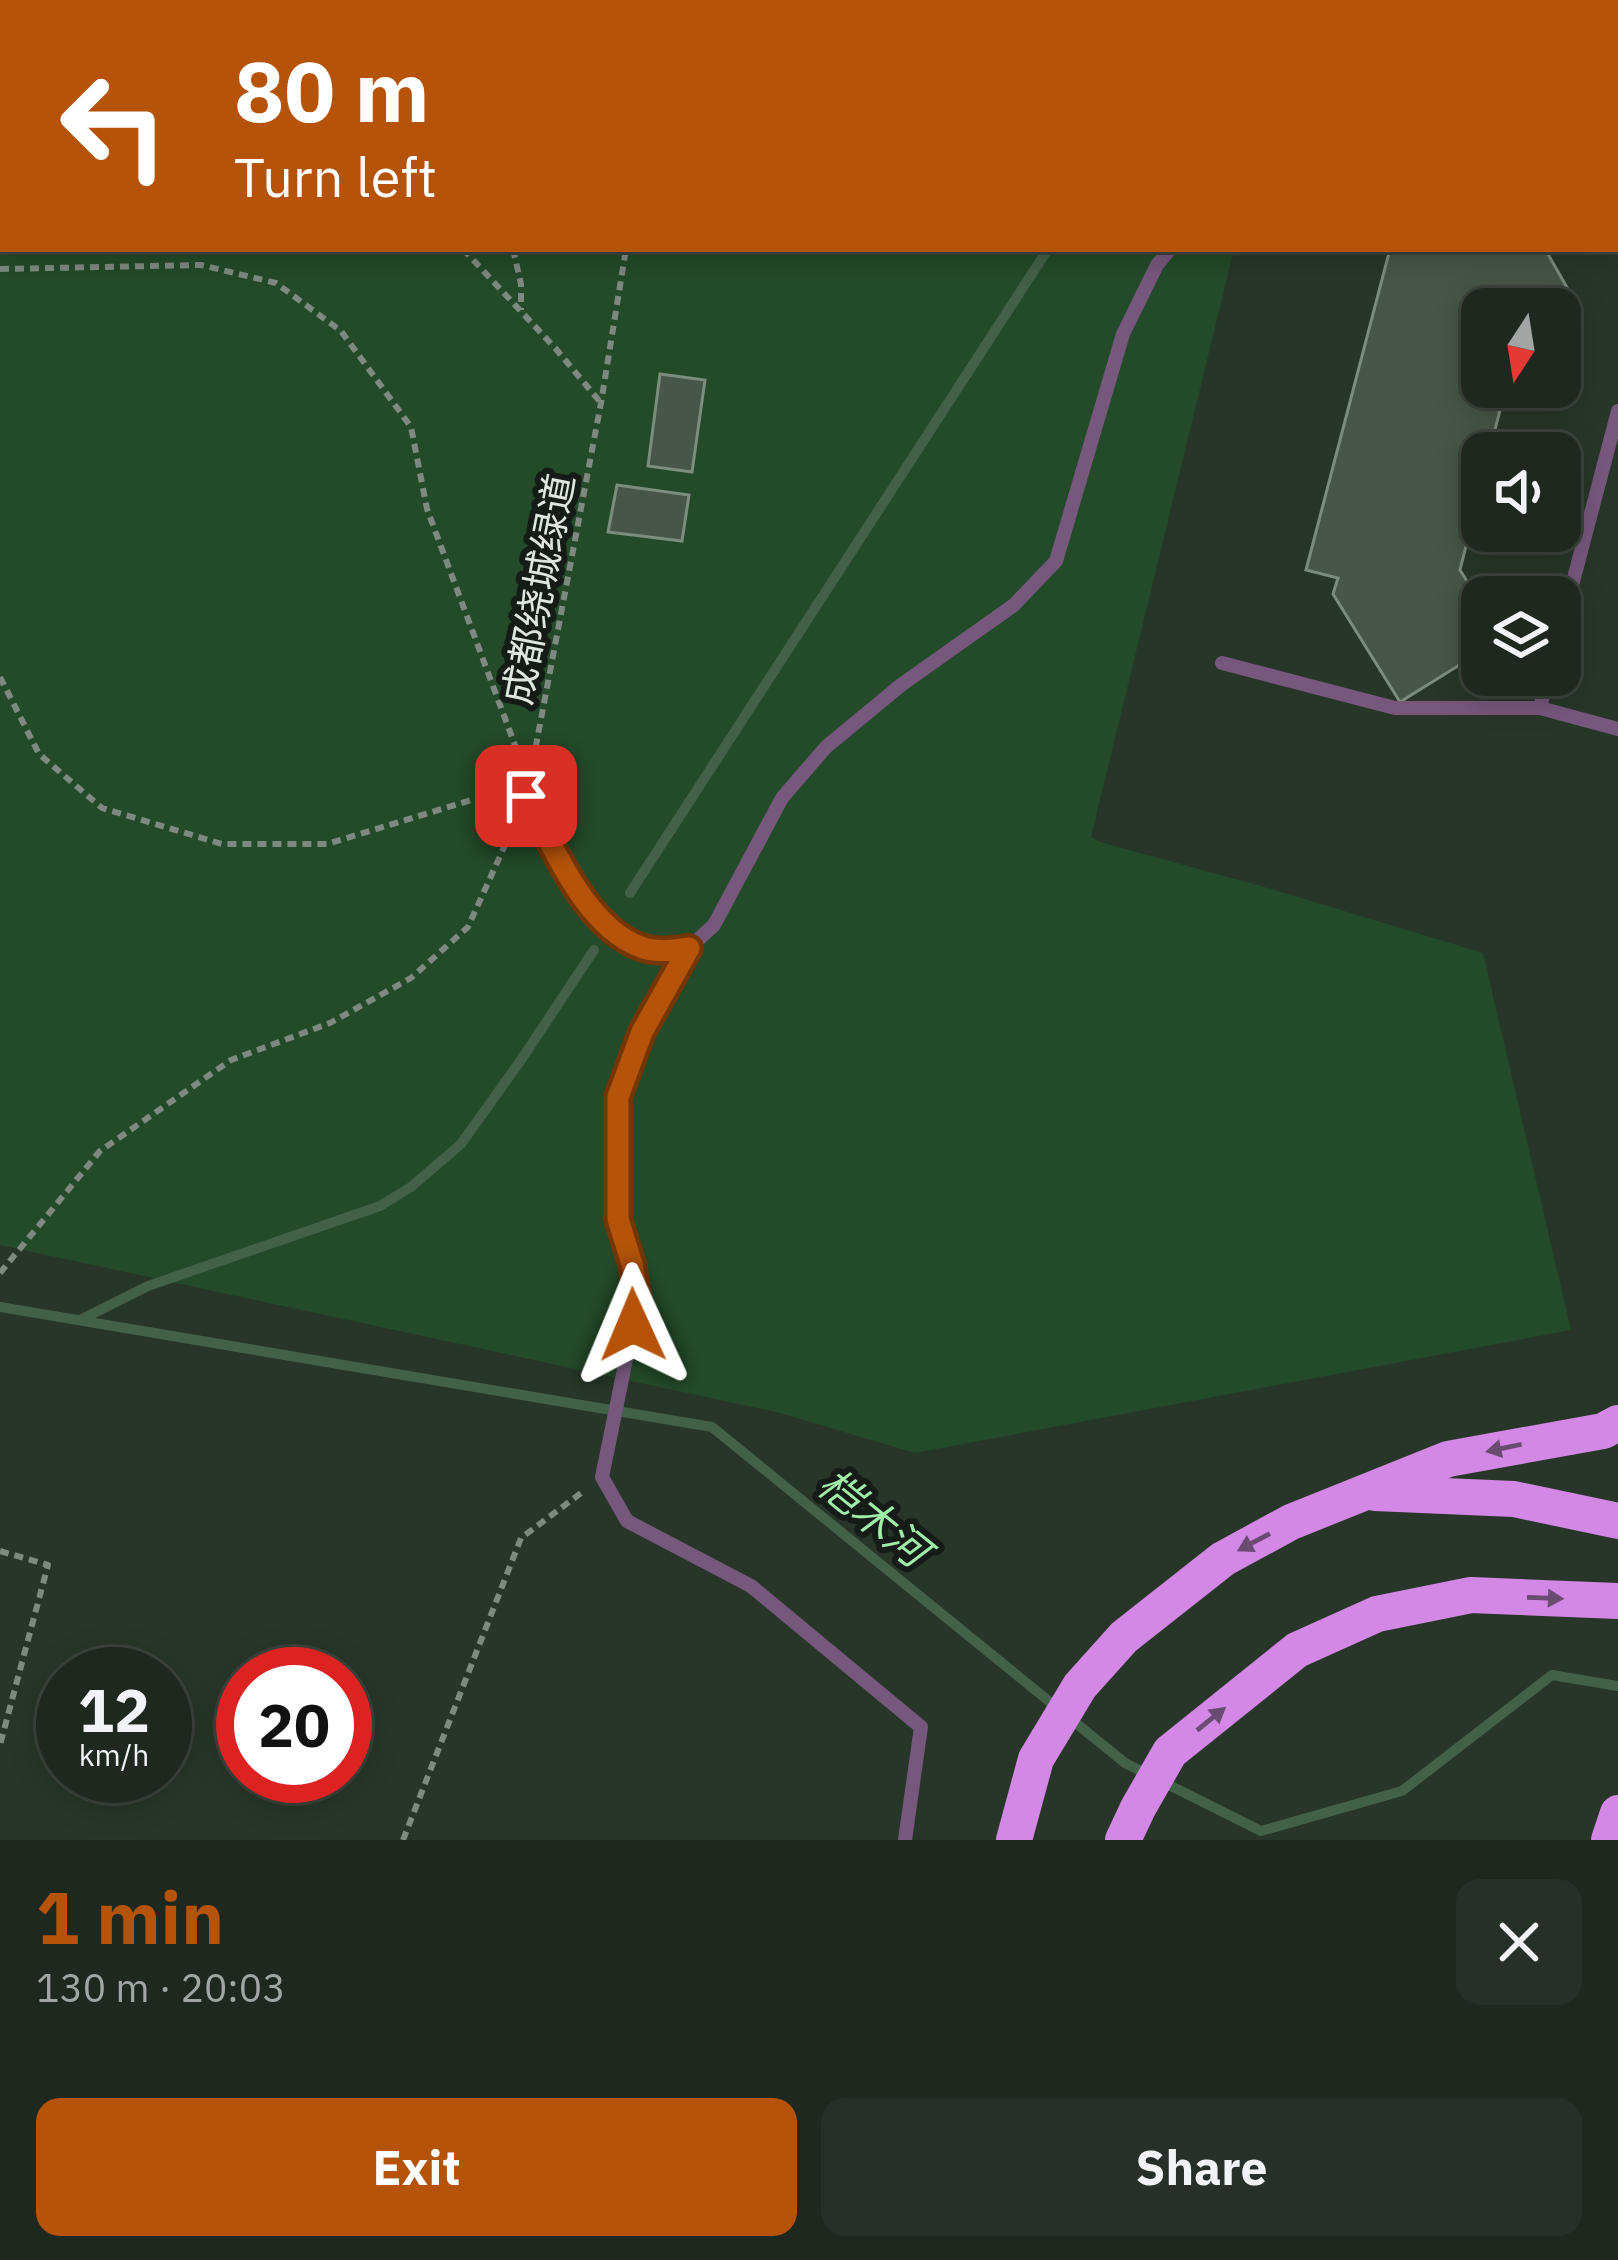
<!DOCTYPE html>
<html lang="en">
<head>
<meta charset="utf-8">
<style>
  :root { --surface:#1e281f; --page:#263028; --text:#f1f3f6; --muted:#a1a6a4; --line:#3c443d; --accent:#b45309 }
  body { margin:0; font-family:"IBM Plex Sans","Noto Sans SC",sans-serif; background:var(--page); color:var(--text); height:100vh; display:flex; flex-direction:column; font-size:45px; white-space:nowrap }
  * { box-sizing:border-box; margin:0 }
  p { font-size:39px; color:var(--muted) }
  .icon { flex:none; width:66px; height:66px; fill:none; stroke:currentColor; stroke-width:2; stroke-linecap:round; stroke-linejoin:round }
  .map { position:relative; height:1840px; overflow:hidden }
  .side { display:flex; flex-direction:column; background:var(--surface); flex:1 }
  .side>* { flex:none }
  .top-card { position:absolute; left:0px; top:0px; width:1620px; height:252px; box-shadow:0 6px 30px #0003,0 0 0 3px var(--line); background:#b45309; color:#fff; overflow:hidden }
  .needle { width:78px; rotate:192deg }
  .controls { position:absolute; left:1461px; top:288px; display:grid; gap:24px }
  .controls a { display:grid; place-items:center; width:120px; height:120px; border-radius:24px; background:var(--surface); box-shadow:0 6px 30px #0003,0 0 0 3px var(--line); font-size:60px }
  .speed { position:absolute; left:36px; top:1647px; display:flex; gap:24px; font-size:60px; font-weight:700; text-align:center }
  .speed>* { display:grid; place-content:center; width:156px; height:156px; border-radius:50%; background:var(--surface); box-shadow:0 6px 30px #0003,0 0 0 3px var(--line); line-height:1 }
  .speed small { font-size:30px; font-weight:400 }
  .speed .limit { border:18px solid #d22; background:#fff; color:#111 }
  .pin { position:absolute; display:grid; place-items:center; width:102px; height:102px; color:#fff; margin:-51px; border-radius:24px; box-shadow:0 6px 18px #0006 }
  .me { position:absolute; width:132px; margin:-66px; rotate:359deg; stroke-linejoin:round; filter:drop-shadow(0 0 9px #0008) }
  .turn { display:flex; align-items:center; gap:42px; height:252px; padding:0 36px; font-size:54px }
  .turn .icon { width:156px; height:156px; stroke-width:2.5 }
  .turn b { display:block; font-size:84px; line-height:102px }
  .round { display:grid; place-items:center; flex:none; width:126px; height:126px; border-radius:24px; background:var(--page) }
  .headline { display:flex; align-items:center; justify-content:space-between; height:204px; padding:0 36px }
  h1 { font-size:72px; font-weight:800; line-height:90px; color:var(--accent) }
  .cta { display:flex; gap:24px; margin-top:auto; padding:24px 36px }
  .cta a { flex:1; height:138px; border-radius:24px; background:var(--accent); color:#fff; font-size:48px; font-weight:800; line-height:138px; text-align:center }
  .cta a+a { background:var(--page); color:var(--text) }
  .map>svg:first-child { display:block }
  .green { fill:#234a29 }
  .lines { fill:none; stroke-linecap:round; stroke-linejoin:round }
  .stream { stroke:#436048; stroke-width:10 }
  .building { fill:#475649; stroke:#7c8c7d; stroke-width:3 }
  .path { stroke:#7e897f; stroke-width:6; stroke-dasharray:9 6; stroke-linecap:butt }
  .service { stroke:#76587d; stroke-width:14 }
  .motorway { stroke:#d288e4; stroke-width:36 }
  .oneway { fill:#6a4c73 }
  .route-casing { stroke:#753606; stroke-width:30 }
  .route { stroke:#b45309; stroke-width:21 }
  .labels { text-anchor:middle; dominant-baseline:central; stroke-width:12; stroke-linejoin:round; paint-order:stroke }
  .street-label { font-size:39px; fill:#dee7df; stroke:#151b16 }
  .water-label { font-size:42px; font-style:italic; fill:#a0eda9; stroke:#151b16 }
</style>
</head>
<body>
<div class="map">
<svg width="1618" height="1840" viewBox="0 0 1618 1840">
  <rect width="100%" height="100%" fill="#283629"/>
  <path class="green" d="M0,0H1618L1617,21V3H3V249H1234L1091,837L1100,842L1268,888L1483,953L1571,1330L915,1453L780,1413L0,1245Z"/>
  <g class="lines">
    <g class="stream">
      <path d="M1208,3L1210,0"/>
      <path d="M630,893L1048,249"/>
      <path d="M0,1307L712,1427L1125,1763L1261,1831L1402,1791L1552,1675L1618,1686"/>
      <path d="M82,1319L148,1286L380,1206L411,1187L461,1144L521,1060L594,950"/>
    </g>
  </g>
  <g class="building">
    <path d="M1390,249H1545L1581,312L1560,324V309H1482V387H1506L1489,453H1482V483L1460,570L1482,605V651L1400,702L1333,594L1338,578L1306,570Z"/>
    <path d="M660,374L705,380L692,472L648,466Z"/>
    <path d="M617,485L689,495L682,541L608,532Z"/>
  </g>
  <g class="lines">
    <g class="path">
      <path d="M123,0L128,3"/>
      <path d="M276,0L283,3"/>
      <path d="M448,0L449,3"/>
      <path d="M666,3V0"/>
      <path d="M463,249L556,349L601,403"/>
      <path d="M513,249L521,284V310"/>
      <path d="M0,269L201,265L276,283L341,331L411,427L427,509L525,772"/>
      <path d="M0,677L39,754L102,808L222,844H327L504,790"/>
      <path d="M530,777L601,403L626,249"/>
      <path d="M0,1273L100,1151L231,1060L330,1023L411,978L468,927L515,823"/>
      <path d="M0,1551L48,1565L0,1745"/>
      <path d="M403,1840L521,1538L585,1490"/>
    </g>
    <g class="service">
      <path d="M1560,631L1618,411"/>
      <path d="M1222,663L1395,708H1540"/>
      <path d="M1548,675L1540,708L1618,729"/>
      <path d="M527,796L559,858L596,918L640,947L665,951L689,948L714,925L782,798L826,747L901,685L1014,605L1056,561L1123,334L1157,265L1170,249"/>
      <path d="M689,948L642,1032L618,1097V1219L632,1264L638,1301L602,1477L627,1521L751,1586L921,1727L905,1840"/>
    </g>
    <g class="motorway">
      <path d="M1375,1493L1514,1499L1618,1521"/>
      <path d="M1014,1840L1036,1759L1080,1686L1124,1637L1223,1559L1291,1522L1448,1459L1603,1431L1618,1423"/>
      <path d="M1123,1840L1138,1808L1170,1752L1297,1650L1377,1614L1471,1595L1618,1601"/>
      <path d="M1609,1840L1618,1813"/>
    </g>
  </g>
  <defs><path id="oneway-solid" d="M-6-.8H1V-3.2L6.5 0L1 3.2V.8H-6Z" transform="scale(3)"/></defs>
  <g class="oneway">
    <use href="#oneway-solid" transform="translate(1504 1448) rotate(168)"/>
    <use href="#oneway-solid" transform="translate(1254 1542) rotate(152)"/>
    <use href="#oneway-solid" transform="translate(1545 1598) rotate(2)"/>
    <use href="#oneway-solid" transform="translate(1211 1719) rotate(-39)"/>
  </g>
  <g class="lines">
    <g class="route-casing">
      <path id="route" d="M526,796C552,845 586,928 641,947C656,953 673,950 689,948L642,1032L618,1097V1219L632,1264L638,1301L633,1325"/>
    </g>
    <use href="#route" class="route"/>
  </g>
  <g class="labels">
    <g class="street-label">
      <text transform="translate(538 589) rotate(-79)">成都绕城绿道</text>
    </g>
    <g class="water-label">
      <text transform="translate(874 1517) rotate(39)">桤木河</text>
    </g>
  </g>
</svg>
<div class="controls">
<a><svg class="needle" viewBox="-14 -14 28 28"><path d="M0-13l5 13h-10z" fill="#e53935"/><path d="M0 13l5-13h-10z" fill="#a1a6a4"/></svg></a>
<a><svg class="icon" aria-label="sound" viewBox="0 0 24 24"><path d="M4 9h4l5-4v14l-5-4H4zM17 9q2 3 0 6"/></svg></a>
<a><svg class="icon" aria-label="layers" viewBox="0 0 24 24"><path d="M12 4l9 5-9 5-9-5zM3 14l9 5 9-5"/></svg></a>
</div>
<div class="speed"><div>12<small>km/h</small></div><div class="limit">20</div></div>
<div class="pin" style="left:526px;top:796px;background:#d93025"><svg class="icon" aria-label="arrive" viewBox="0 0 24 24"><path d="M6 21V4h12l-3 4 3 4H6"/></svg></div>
<svg class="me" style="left:633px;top:1325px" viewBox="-20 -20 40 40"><path d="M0-17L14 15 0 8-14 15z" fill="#b45309" stroke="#fff" stroke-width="4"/></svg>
<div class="top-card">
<div class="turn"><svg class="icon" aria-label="left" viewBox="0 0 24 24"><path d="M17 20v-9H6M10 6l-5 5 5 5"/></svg><div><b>80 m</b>Turn left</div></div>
</div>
</div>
<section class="side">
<div class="headline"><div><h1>1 min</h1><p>130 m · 20:03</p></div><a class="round"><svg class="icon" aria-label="close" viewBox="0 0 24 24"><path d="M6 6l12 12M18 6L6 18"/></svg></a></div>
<div class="cta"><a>Exit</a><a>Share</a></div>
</section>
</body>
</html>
